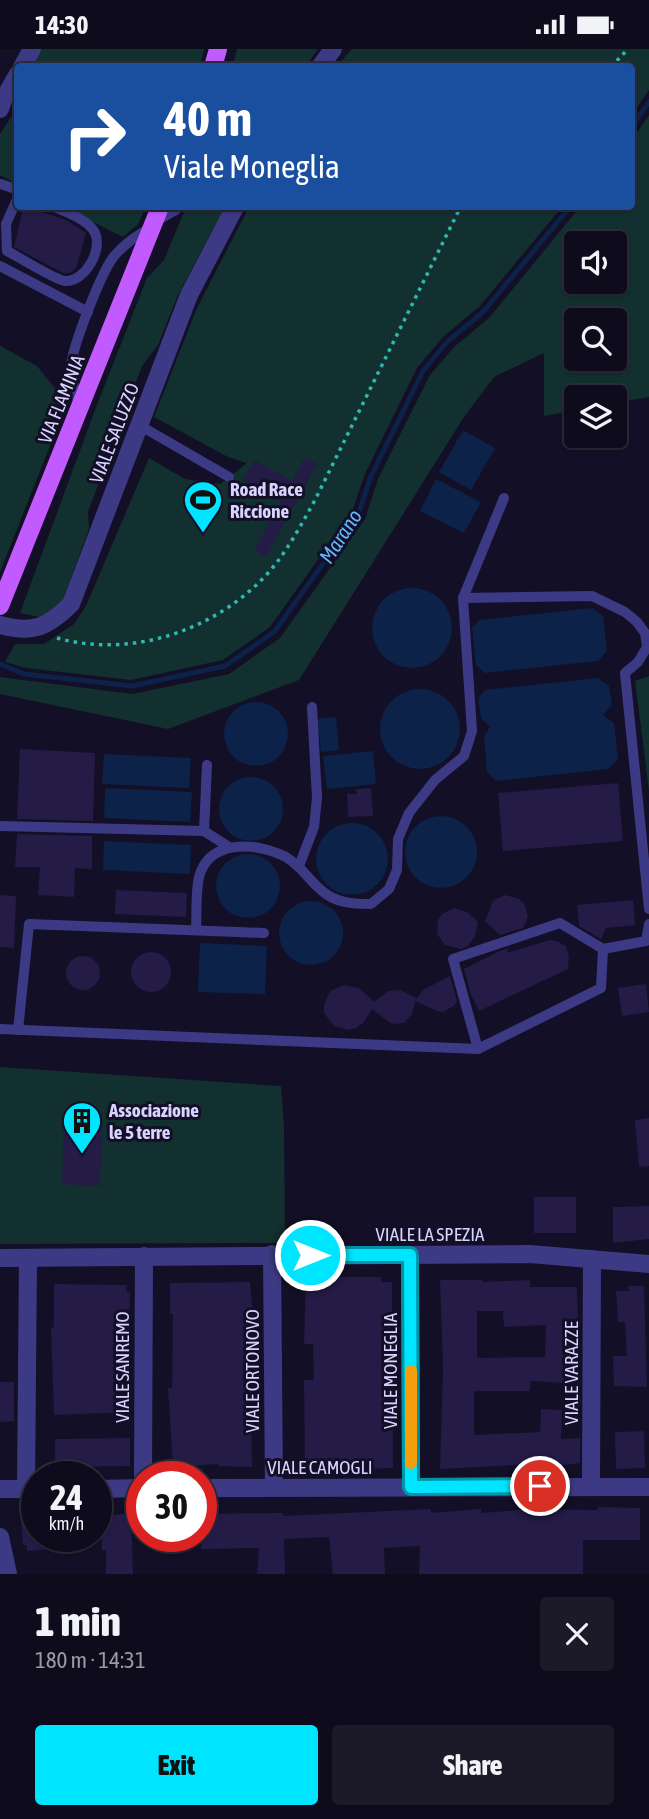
<!DOCTYPE html>
<html lang="en">
<head>
<meta charset="utf-8">
<style>
  :root { --surface:#0e0b1c; --page:#1c1929; --text:#f1f3f6; --muted:#9b9ba3; --line:#2e2b3b; --accent:#00e5ff }
  body { margin:0; font-family:"Asap Condensed",sans-serif; background:var(--page); color:var(--text); height:100vh; display:flex; flex-direction:column; font-size:26px; white-space:nowrap }
  * { box-sizing:border-box; margin:0 }
  p { font-size:23px; color:var(--muted) }
  .icon { flex:none; width:38px; height:38px; fill:none; stroke:currentColor; stroke-width:2; stroke-linecap:round; stroke-linejoin:round }
  .map { position:relative; height:1525px; overflow:hidden }
  .sheet { display:flex; flex-direction:column; background:var(--surface); flex:1 }
  .sheet>* { flex:none }
  .banner { position:absolute; left:14px; top:14px; width:621px; height:147px; border-radius:7px; box-shadow:0 2px 5px #0004,0 0 0 2px var(--line); background:#1a4fa0; color:#fff; overflow:hidden }
  .fabs { position:absolute; left:564px; top:182px; display:grid; gap:14px }
  .fabs a { display:grid; place-items:center; width:63px; height:63px; border-radius:7px; background:var(--surface); box-shadow:0 2px 5px #0004,0 0 0 2px var(--line); font-size:35px }
  .speed { position:absolute; left:21px; top:1412px; display:flex; gap:14px; font-size:35px; font-weight:700; text-align:center }
  .speed>* { display:grid; place-content:center; width:91px; height:91px; border-radius:50%; background:var(--surface); box-shadow:0 2px 5px #0004,0 0 0 2px var(--line); line-height:1 }
  .speed small { font-size:18px; font-weight:400 }
  .speed .limit { border:10px solid #d22; background:#fff; color:#111 }
  .pin { position:absolute; display:grid; place-items:center; width:60px; height:60px; color:#fff; margin:-30px; border:4px solid #fff; border-radius:50%; box-shadow:0 2px 7px #0007 }
  .me { position:absolute; width:77px; margin:-38px; rotate:90deg; stroke-linejoin:round; filter:drop-shadow(0 0 5px #0008) }
  .turn { display:flex; align-items:center; gap:24px; height:147px; padding:0 35px; font-size:32px }
  .turn .icon { width:91px; height:91px; stroke-width:2.5 }
  .turn b { display:block; font-size:49px; line-height:60px }
  .round { display:grid; place-items:center; flex:none; width:74px; height:74px; border-radius:7px; background:var(--page) }
  .headline { display:flex; align-items:center; justify-content:space-between; height:119px; padding:0 35px }
  h1 { font-size:42px; font-weight:800; line-height:52px }
  .primary-button { display:flex; gap:14px; margin-top:auto; padding:14px 35px }
  .primary-button a { flex:1; height:80px; border-radius:7px; background:var(--accent); color:#111; font-size:28px; font-weight:800; line-height:80px; text-align:center }
  .primary-button a+a { background:var(--page); color:var(--text) }
  .status { display:flex; justify-content:space-between; align-items:center; height:49px; padding:0 35px; background:var(--surface); direction:ltr }
  .status svg { height:19px; fill:currentColor }
  .map>svg:first-child { display:block }
  .green { fill:#12302f; fill-rule:evenodd }
  .water { fill:#0c2248 }
  .lines { fill:none; stroke-linecap:round; stroke-linejoin:round }
  .stream { stroke:#0c2248; stroke-width:5 }
  .building { fill:#241b47; fill-rule:evenodd }
  .path { stroke:#2fb8b0; stroke-width:3.5; stroke-dasharray:3.5 5; stroke-linecap:butt }
  .lane { stroke:#3d3a85; stroke-width:10 }
  .street { stroke:#3d3a85; stroke-width:18 }
  .primary { stroke:#c25bff; stroke-width:18 }
  .route-casing { stroke:#0095a6; stroke-width:18 }
  .route { stroke:#00e5ff; stroke-width:12 }
  .slow { stroke:#f59e0b; stroke-width:12 }
  .labels { text-anchor:middle; dominant-baseline:central; stroke-width:6; stroke-linejoin:round; paint-order:stroke }
  .street-label { font-size:19px; fill:#d9d4ff; stroke:#130f26 }
  .poi-label { font-size:19px; font-weight:bold; fill:#d9d4ff; stroke:#130f26; text-anchor:start }
  .water-label { font-size:21px; font-style:italic; fill:#62b6ff; stroke:#130f26 }
</style>
</head>
<body>
<div class="status"><b>14:30</b><svg viewBox="0 0 49 12"><path d="M0 12V9h3v3zM5 12V6h3v6zM10 12V3h3v9zM15 12V0h3v12zM26 1h20v11H26zM47 4h2v5h-2z"/></svg></div>
<div class="map">
<svg width="649" height="1525" viewBox="0 0 649 1525">
  <rect width="100%" height="100%" fill="#130f26"/>
  <g class="green">
    <path d="M40,0H204L200,17L30,18Z"/>
    <path d="M237,0H318L306,17H233Z"/>
    <path d="M352,0H649V41L632,66V18L337,17Z"/>
    <path d="M17,59V135L0,126V85Z"/>
    <path d="M649,66V348L614,354V348H576V361L544,367V304L494,328L464,368L299,631L168,680L0,645V628L132,645L229,625L280,589L365,470L378,430L430,326L454,298L489,269L580,158H632V91ZM576,194H614V233H576ZM576,271H614V310H576Z"/>
    <path d="M63,158H146L138,175L123,188Z"/>
    <path d="M186,158H225L178,246L158,296L142,317L88,463L89,480L63,551L52,563L39,568L20,564L95,361L147,229L164,211Z"/>
    <path d="M249,158H562L479,258L444,287L417,319L365,425L352,463L270,578L223,611L131,631L26,619L5,613L15,595H44L74,575L86,557L149,409L185,430L220,435L247,414L228,408L154,368L196,261Z"/>
    <path d="M0,297L37,317L67,354L0,523Z"/>
    <path d="M649,627V742L635,632Z"/>
    <path d="M0,1018L281,1037L284,1078L285,1194L0,1195Z"/>
  </g>
  <g class="water">
    <path d="M463,381L495,399L471,441L439,423Z"/>
    <path d="M436,430L481,453L464,484L420,462Z"/>
    <circle cx="412" cy="579" r="40"/>
    <path d="M592,559L603,567L607,602L598,612L485,624L476,616L472,579L479,571Z"/>
    <path d="M598,629L609,637L612,656L603,666L614,674L618,710L609,720L496,732L487,723L484,687L490,678L481,669L478,649L485,641Z"/>
    <circle cx="420" cy="680" r="40"/>
    <circle cx="256" cy="685" r="32"/>
    <path d="M336,668L339,701L321,703L317,670Z"/>
    <path d="M373,702L376,735L327,740L323,707Z"/>
    <path d="M104,705L191,709L189,739L102,735Z"/>
    <circle cx="251" cy="760" r="32"/>
    <path d="M105,739L192,743L190,773L104,769Z"/>
    <circle cx="441" cy="803" r="36"/>
    <circle cx="352" cy="810" r="36"/>
    <path d="M104,792L191,796L190,825L103,821Z"/>
    <circle cx="248" cy="837" r="32"/>
    <circle cx="311" cy="884" r="32"/>
    <path d="M200,894L267,897L265,945L198,943Z"/>
  </g>
  <g class="lines">
    <g class="stream">
      <path d="M632,77L649,53"/>
      <path d="M0,615L24,625L132,637L225,617L274,583L358,466L371,427L423,322L448,292L483,263L570,158"/>
    </g>
  </g>
  <g class="building">
    <path d="M29,158L68,172L86,184L76,220L70,224H63L14,198L22,163Z"/>
    <path d="M305,408L317,415L266,508L254,501L281,453L243,431L255,411L292,432Z"/>
    <path d="M20,700L95,704L93,772L17,770Z"/>
    <path d="M618,734L623,792L503,802L498,744Z"/>
    <path d="M371,739L373,767L348,768L347,745H357L356,740Z"/>
    <path d="M17,785L92,787V820L75,819L74,848L38,846L40,818H15Z"/>
    <path d="M116,841L187,844L186,868L115,865Z"/>
    <path d="M0,846L16,847L14,899L0,898Z"/>
    <path d="M505,846L519,850L524,854L528,868L523,879L500,886L485,872L493,852Z"/>
    <path d="M633,851L635,876L606,879L601,890L579,877L577,856Z"/>
    <path d="M454,859L467,863L478,873L475,887L468,897L461,900L445,896L437,885L438,871L442,865Z"/>
    <path d="M550,891L557,892L566,897L569,907L568,920L479,962L471,946L464,920L500,902L509,899L506,904Z"/>
    <circle cx="151" cy="923" r="20"/>
    <circle cx="83" cy="924" r="17"/>
    <path d="M450,927L457,952L454,957L443,963L437,962L415,952L423,941Z"/>
    <path d="M646,935L649,963L622,967L618,939Z"/>
    <path d="M344,936L359,939L374,953L388,942L400,941L416,949L412,965L404,974L392,975L372,960L363,974L356,979L349,981L334,977L324,964V956L330,942Z"/>
    <path d="M649,1069V1117L639,1118L635,1071Z"/>
    <path d="M64,1076L102,1077L100,1137L62,1135Z"/>
    <rect x="534" y="1148" width="42" height="36"/>
    <path d="M649,1157V1190L613,1194V1158Z"/>
    <path d="M306,1228H381V1233H392L393,1419L360,1420L305,1417L304,1331H314L313,1295H304Z"/>
    <path d="M440,1231H483V1233L530,1231V1238H577L579,1327H565V1334L530,1332V1342H474V1386L540,1383L541,1360L562,1361L561,1390L580,1389V1414L550,1418V1414L440,1420L443,1319ZM477,1262H503L504,1278L546,1276L545,1308L477,1309Z"/>
    <path d="M250,1233L256,1302L249,1303L251,1334H254L255,1353L251,1354L252,1418L218,1417L219,1415L173,1418L168,1339H172L173,1265H170V1234Z"/>
    <path d="M54,1235L127,1236L126,1242L130,1243L126,1336H129L130,1363L54,1366L51,1279L54,1278Z"/>
    <path d="M628,1237H644L647,1338L614,1337L613,1307H627L625,1273H618L616,1242H629Z"/>
    <path d="M0,1333H14V1372L0,1373Z"/>
    <path d="M644,1382L645,1419L616,1420L615,1383Z"/>
    <path d="M130,1389V1417L55,1418V1390Z"/>
    <path d="M598,1458L640,1459V1491H583V1525H419L420,1497L384,1499L385,1525H333L329,1488L284,1490L285,1525H257L259,1499L201,1500V1465L283,1464V1467L431,1460V1464L481,1460V1464L533,1460L598,1461Z"/>
    <path d="M37,1461V1488H72V1498L27,1502V1496H23L20,1462Z"/>
    <path d="M131,1465L133,1525H106V1501H102L101,1466Z"/>
  </g>
  <g class="lines">
    <g class="path">
      <path d="M611,18L628,0"/>
      <path d="M57,589C132,610 217,581 269,523C288,501 301,476 315,451L459,161L469,158"/>
    </g>
    <g class="lane">
      <path d="M1,135L18,141"/>
      <path d="M18,148L6,175L7,202C19,208 55,231 65,232C85,233 103,201 95,184C89,171 66,163 54,158"/>
      <path d="M0,217L88,263"/>
      <path d="M79,355C76,343 70,329 71,318C72,298 102,221 115,206C125,195 135,187 149,180"/>
      <path d="M139,376L229,428"/>
      <path d="M463,549L504,449"/>
      <path d="M0,777L204,782L229,798"/>
      <path d="M204,782L207,716"/>
      <path d="M299,817L314,778L317,749L312,658"/>
      <path d="M196,881C197,866 195,835 201,822C214,790 260,794 286,808C301,817 308,830 321,841C335,854 353,855 371,855L389,840L397,821L398,790L409,764L435,731L464,707L472,682L463,549L592,547L625,563L637,573L645,584L647,598L638,613L625,624L649,860"/>
      <path d="M0,980L478,1000L453,910L560,874L603,900L646,892L649,875"/>
      <path d="M18,981L29,875L264,884"/>
      <path d="M478,1000L601,939L603,900"/>
    </g>
    <g class="street">
      <path d="M22,18L32,0"/>
      <path d="M320,18L333,0"/>
      <path d="M0,60L3,51L18,25"/>
      <path d="M157,167L173,158"/>
      <path d="M0,576C33,585 48,578 71,555L189,246L235,158"/>
      <path d="M272,1205L274,1439"/>
      <path d="M410,1206L411,1438"/>
      <path d="M0,1209L530,1205L649,1215"/>
      <path d="M143,1428L144,1207"/>
      <path d="M591,1437L592,1210"/>
      <path d="M201,1439L649,1438"/>
      <path d="M0,1440H37"/>
      <path d="M26,1440L28,1209"/>
      <path d="M96,1440L142,1439"/>
      <path d="M0,1488L8,1525"/>
    </g>
    <g class="primary">
      <path d="M213,18L218,0"/>
      <path d="M0,557L160,158"/>
    </g>
  </g>
  <g class="lines">
    <g class="route-casing">
      <path id="route" d="M310,1206H410L411,1438L540,1437"/>
    </g>
    <use href="#route" class="route"/>
    <path class="slow" d="M411,1322V1414"/>
  </g>
  <defs>
    <g id="stadium-pin" transform="scale(2.0125)"><path d="M0 17L-7.5 6A9.5 9.5 0 1 1 7.5 6Z" fill="#00e5ff" stroke="#130f26"/><path d="M0-5a6.5 5 0 1 0 0 10a6.5 5 0 1 0 0-10ZM-3.5-1.8h7v3.6h-7Z" fill="#111"/></g>
    <g id="building-pin" transform="scale(2.0125)"><path d="M0 17L-7.5 6A9.5 9.5 0 1 1 7.5 6Z" fill="#00e5ff" stroke="#130f26"/><path d="M-4-6H4V6H1V3H-1V6H-4ZM-2.5-4.3h1.7v1.8h-1.7ZM.8-4.3h1.7v1.8H.8ZM-2.5-1h1.7V.8h-1.7ZM.8-1h1.7V.8H.8Z" fill="#111"/></g>
  </defs>
  <g fill-rule="evenodd">
    <use href="#stadium-pin" x="203" y="451"/>
    <use href="#building-pin" x="82" y="1072"/>
  </g>
  <g class="labels">
    <g class="street-label">
      <text transform="translate(61 350) rotate(-68)">VIA FLAMINIA</text>
      <text transform="translate(114 384) rotate(-69)">VIALE SALUZZO</text>
      <text x="430" y="1185">VIALE LA SPEZIA</text>
      <text transform="translate(122 1318) rotate(-90)">VIALE SANREMO</text>
      <text transform="translate(252 1322) rotate(-90)">VIALE ORTONOVO</text>
      <text transform="translate(390 1322) rotate(-90)">VIALE MONEGLIA</text>
      <text transform="translate(571 1324) rotate(-90)">VIALE VARAZZE</text>
      <text x="320" y="1418">VIALE CAMOGLI</text>
    </g>
    <g class="poi-label">
      <text x="230" y="440">Road Race<tspan x="230" dy="22">Riccione</tspan></text>
      <text x="109" y="1061">Associazione<tspan x="109" dy="22">le 5 terre</tspan></text>
    </g>
    <g class="water-label">
      <text transform="translate(340 487) rotate(-57)">Marano</text>
    </g>
  </g>
</svg>
<div class="fabs">
<a><svg class="icon" aria-label="sound" viewBox="0 0 24 24"><path d="M4 9h4l5-4v14l-5-4H4zM17 9q2 3 0 6"/></svg></a>
<a><svg class="icon" aria-label="search" viewBox="0 0 24 24"><circle cx="10" cy="10" r="6"/><path d="M15 15l6 6"/></svg></a>
<a><svg class="icon" aria-label="layers" viewBox="0 0 24 24"><path d="M12 4l9 5-9 5-9-5zM3 14l9 5 9-5"/></svg></a>
</div>
<div class="speed"><div>24<small>km/h</small></div><div class="limit">30</div></div>
<div class="pin" style="left:540px;top:1437px;background:#d93025"><svg class="icon" aria-label="arrive" viewBox="0 0 24 24"><path d="M6 21V4h12l-3 4 3 4H6"/></svg></div>
<svg class="me" style="left:310px;top:1206px" viewBox="-20 -20 40 40"><circle r="17" fill="#00e5ff" stroke="#fff" stroke-width="3"/><path d="M0-11L8 9 0 5-8 9z" fill="#fff"/></svg>
<div class="banner">
<div class="turn"><svg class="icon" aria-label="right" viewBox="0 0 24 24"><path d="M7 20v-9h11M14 6l5 5-5 5"/></svg><div><b>40 m</b>Viale Moneglia</div></div>
</div>
</div>
<section class="sheet">
<div class="headline"><div><h1>1 min</h1><p>180 m · 14:31</p></div><a class="round"><svg class="icon" aria-label="close" viewBox="0 0 24 24"><path d="M6 6l12 12M18 6L6 18"/></svg></a></div>
<div class="primary-button"><a>Exit</a><a>Share</a></div>
</section>
</body>
</html>
